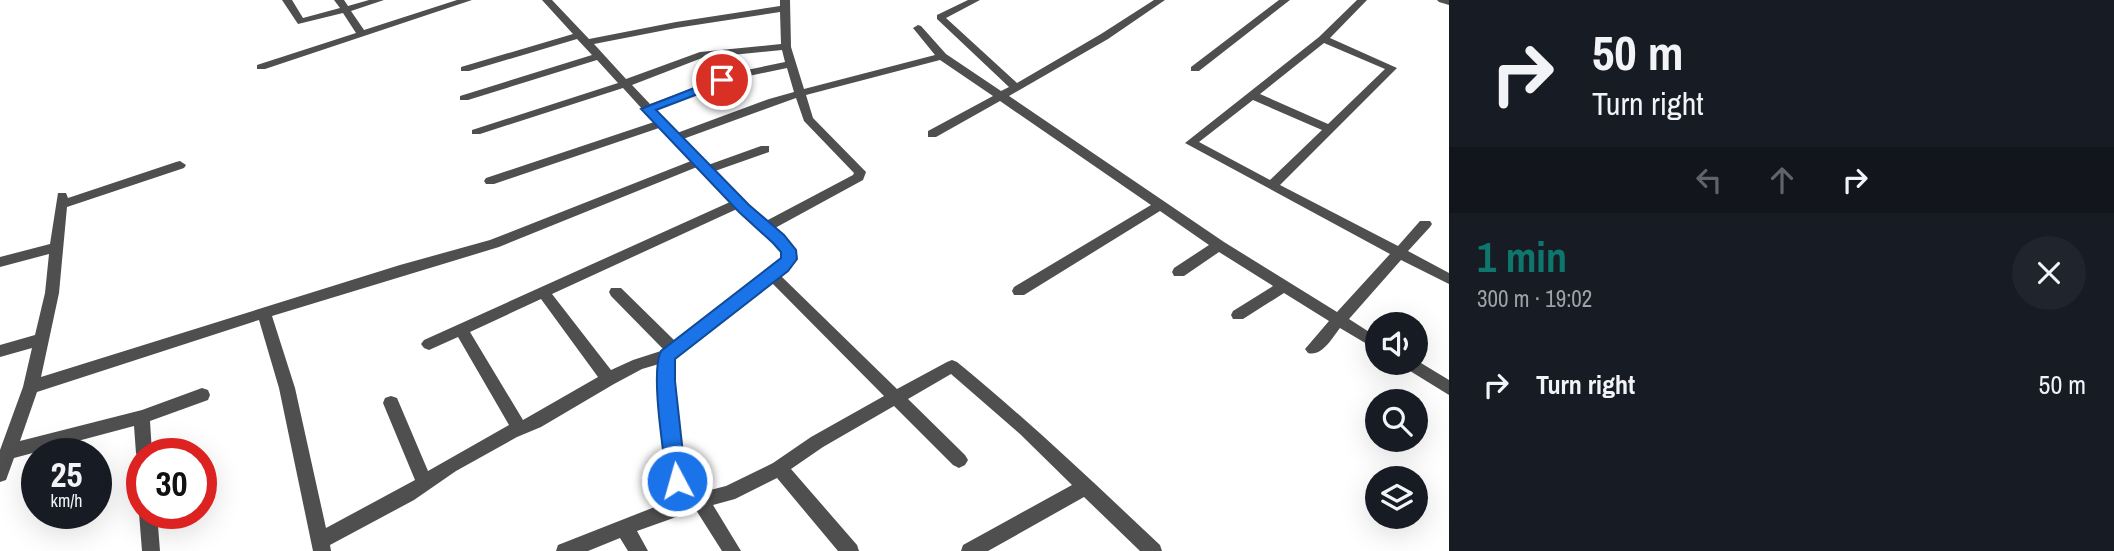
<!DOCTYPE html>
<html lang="en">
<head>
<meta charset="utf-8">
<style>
  :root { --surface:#171b24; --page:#20242c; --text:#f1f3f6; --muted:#9ea1a6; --accent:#0f766e }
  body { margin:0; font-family:"Archivo Narrow",sans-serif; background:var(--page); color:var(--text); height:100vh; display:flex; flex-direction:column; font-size:26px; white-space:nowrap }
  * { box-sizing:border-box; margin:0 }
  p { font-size:23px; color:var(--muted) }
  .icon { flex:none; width:38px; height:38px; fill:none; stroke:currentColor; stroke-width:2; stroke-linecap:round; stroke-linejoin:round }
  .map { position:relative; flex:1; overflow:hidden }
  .details { display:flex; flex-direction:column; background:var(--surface); width:665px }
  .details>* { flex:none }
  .top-card { background:#171b24; color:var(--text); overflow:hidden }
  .controls { position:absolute; left:1365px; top:312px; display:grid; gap:14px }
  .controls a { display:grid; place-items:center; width:63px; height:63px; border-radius:50%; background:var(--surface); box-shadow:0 7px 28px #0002; font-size:35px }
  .speed { position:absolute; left:21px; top:438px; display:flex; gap:14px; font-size:35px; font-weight:700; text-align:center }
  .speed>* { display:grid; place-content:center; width:91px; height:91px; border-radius:50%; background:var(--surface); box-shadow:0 7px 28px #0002; line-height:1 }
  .speed small { font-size:18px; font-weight:400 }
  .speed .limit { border:10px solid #d22; background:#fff; color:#111 }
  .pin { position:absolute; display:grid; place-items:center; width:60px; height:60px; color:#fff; margin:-30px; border:4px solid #fff; border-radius:50%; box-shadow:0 2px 7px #0007 }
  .me { position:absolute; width:77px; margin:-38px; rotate:354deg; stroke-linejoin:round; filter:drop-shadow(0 0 5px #0008) }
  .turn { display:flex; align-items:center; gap:24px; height:147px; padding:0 28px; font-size:32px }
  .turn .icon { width:91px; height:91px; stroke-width:2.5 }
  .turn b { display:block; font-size:49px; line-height:60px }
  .lanes { display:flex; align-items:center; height:66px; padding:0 28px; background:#0003; justify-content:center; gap:35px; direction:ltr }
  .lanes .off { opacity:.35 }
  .round { display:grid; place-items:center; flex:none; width:74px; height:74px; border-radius:37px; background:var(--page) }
  .head { display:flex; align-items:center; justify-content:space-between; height:119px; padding:0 28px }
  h1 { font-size:42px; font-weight:700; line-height:52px; color:var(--accent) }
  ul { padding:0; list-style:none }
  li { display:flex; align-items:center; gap:21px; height:105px; padding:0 28px }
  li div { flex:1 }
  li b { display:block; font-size:26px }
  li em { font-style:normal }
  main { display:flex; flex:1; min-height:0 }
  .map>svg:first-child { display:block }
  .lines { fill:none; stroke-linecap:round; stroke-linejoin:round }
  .street { fill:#4f4f4f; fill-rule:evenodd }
  .route { fill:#1a73e8; stroke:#114b97; stroke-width:2 }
</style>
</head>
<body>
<main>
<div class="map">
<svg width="1449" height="551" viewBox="0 0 1449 551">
  <rect width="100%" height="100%" fill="#fff"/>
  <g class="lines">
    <g class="street">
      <path d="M282,0H292L303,18L340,8L334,0H344L348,6L369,0H384L351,11L364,30L457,0H472L265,69H257V65L356,33L343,13L298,24Z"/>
      <path d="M542,0H552L589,39L676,22L780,6V0H790L791,47L804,89L935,55L913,28L918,25L921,26L946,54L1001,91L1009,87L937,19V15L968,0H980L946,18L1017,83L1101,34L1154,0H1165L1108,39L1009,96L1224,242L1337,312L1390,254L1185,143L1319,37L1357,0H1367L1330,38L1397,68L1280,185L1398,246L1420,221H1430L1432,224L1430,227L1408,251L1449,273V284L1401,260L1349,319L1377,337V350L1340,328C1332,338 1322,357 1308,353L1305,349L1329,321L1284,293L1243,319H1233L1231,315L1233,311L1273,286L1219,252L1184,276H1174L1172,272L1174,268L1209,245L1160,211L1024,295H1014L1012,291L1014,287L1151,205L1000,101L936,137H928V131L993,96L940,60L806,95L813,118L866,172L863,180L775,228L793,247L796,259L781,276L897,389L947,362L952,360L957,362C1028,420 1093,482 1160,545L1162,551H1140L1084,497L988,551H961L963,545L1072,485L1020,434L951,374L908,399L965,455L968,460L965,465L959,468L953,465L894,406L823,447L791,469L857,545L859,551H838L777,478L735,499L713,505L741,551H722L696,510L637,531L648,551H628L620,538L588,551H556L558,545L670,501L658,381L659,364L642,369L614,384L541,427L517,437L456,471L414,500L330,545L331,551H313L279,388L259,320L37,392L20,441L142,410L202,388L208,390L210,395L208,400L150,421L152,453H142V460L138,458L136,453L134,426L14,458L6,480L0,482V450L23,387L32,348L0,357V345L35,335L45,293L49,254L0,267V257L50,244L58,193H66L68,198L176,162L180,161L186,165L184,168L67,207L59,293L41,377L400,265L490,240L691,161L659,128L494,184H486L484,181L486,178L654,122L623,88L480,134H472V130L618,83L597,60L468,100H460V96L592,55L577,39L469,71H461V67L573,34ZM780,12L781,44L700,52L626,79L594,44L676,28ZM1324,43L1385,69L1328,124L1260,94ZM782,50L785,62L737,72L650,104L632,85L702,58ZM787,68L794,92L769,99L677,133L655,110L744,77ZM796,98L804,121L854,173L853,175L766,221L715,171L769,152V146H761L708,165L683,139ZM1253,100L1322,130L1270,180L1199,142ZM697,167L730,202L424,340L421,344L424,348L429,350L458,337L509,425L428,471L397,398L391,396L385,398L383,403L415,480L326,528L295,388L272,316L499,247ZM737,209L781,251L782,258L778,263L675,341L621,288H611L609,292L611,296L664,350L633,360L611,370L552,294ZM772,283L884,396L811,437L773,463L726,486L687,496L674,381L675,359ZM541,299L598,377L523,420L470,332Z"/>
      <path d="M1279,0H1290L1199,71H1191V67Z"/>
      <path d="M1437,0H1449V5L1439,2Z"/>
      <path d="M1416,360L1449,380V395L1402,366L1399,362H1416Z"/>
      <path d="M142,507V513H157L160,551H142L139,513Z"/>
    </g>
  </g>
  <path class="route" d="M722,77L727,78V83L656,110L749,205L784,235L796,250L797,259L788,271L675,359V381L686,481L684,487L677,490L670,487L667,481C664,454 650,372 661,351L781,258V252L773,243L739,212L641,109Z"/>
</svg>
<div class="controls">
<a><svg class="icon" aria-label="sound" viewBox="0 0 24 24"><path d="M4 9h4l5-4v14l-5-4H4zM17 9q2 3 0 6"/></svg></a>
<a><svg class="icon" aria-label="search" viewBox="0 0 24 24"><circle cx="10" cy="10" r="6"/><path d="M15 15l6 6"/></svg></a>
<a><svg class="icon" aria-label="layers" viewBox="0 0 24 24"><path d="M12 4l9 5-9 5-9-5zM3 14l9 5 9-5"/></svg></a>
</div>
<div class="speed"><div>25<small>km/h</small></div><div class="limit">30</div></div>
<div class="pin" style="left:722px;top:80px;background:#d93025"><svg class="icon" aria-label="arrive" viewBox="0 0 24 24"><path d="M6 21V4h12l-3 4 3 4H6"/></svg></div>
<svg class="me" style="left:677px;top:481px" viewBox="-20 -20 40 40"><circle r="17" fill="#1a73e8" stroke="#fff" stroke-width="3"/><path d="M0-11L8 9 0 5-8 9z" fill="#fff"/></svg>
</div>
<section class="details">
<div class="top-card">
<div class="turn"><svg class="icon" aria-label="right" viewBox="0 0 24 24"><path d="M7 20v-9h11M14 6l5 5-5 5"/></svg><div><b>50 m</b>Turn right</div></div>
<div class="lanes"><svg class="icon off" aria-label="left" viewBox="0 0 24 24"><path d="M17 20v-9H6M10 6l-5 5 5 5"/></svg><svg class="icon off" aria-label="ahead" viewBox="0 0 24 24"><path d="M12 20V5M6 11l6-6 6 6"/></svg><svg class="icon" aria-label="right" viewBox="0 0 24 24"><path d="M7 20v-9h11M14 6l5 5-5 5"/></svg></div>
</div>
<div class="head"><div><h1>1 min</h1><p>300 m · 19:02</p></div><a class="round"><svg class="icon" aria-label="close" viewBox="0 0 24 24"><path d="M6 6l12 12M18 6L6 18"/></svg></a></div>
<ul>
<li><svg class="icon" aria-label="right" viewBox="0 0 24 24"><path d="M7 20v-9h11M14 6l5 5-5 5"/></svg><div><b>Turn right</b></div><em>50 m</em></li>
</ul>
</section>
</main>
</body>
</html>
